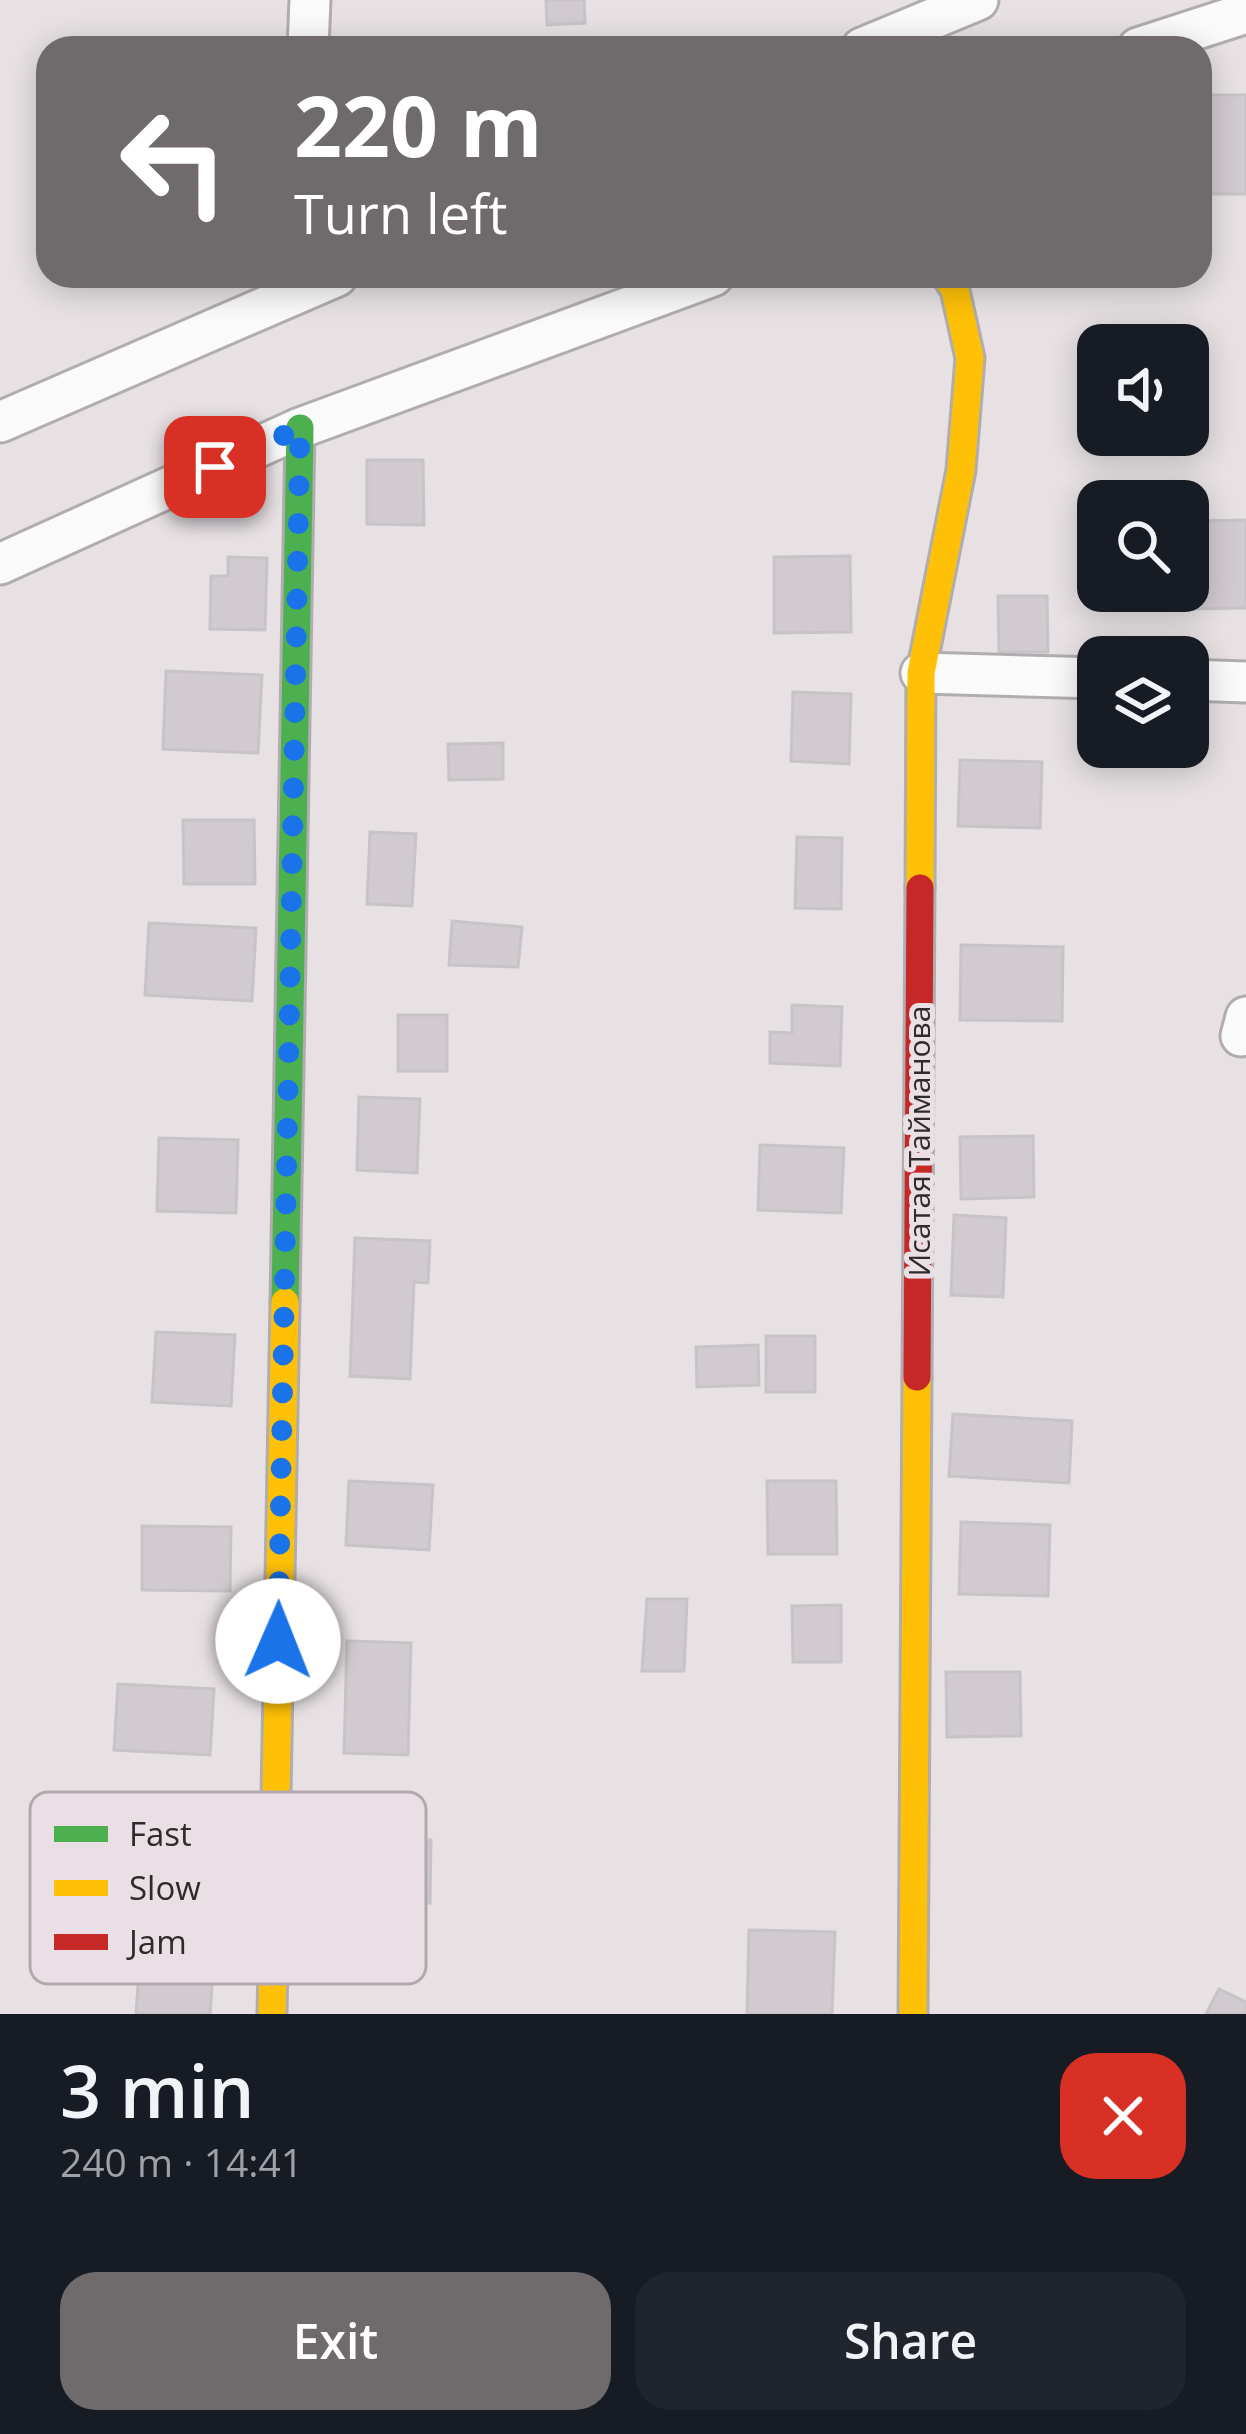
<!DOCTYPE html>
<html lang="en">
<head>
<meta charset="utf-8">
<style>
  :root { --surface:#171b24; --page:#20242c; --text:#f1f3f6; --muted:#9ea1a6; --accent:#6f6b6c }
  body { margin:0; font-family:"Open Sans",sans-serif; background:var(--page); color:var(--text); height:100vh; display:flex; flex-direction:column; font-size:45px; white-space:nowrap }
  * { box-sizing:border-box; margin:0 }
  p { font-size:39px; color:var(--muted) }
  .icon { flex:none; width:66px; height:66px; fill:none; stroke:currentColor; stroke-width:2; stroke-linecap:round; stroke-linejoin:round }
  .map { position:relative; height:2014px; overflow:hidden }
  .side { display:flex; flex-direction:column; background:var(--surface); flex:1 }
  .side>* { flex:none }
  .guide { position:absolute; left:36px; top:36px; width:1176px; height:252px; border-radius:36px; box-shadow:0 6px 30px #0003; background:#6f6b6c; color:#fff; overflow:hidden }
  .tools { position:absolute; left:1077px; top:324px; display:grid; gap:24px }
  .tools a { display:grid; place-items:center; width:132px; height:132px; border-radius:24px; background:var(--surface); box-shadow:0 6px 30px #0003; font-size:60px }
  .pin { position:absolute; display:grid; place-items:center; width:102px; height:102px; color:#fff; margin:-51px; border-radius:24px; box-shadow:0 6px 18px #0006 }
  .me { position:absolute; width:132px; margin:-66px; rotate:1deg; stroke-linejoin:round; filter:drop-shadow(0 0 9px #0008) }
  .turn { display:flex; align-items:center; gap:42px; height:252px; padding:0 60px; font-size:54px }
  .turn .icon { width:156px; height:156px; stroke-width:2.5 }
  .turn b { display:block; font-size:84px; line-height:102px }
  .round { display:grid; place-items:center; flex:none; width:126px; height:126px; border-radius:36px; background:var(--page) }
  .overview { display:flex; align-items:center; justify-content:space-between; height:204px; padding:0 60px }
  h1 { font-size:72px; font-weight:600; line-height:90px }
  .button { display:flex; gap:24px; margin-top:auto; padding:24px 60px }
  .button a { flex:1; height:138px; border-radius:36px; background:var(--accent); color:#fff; font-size:48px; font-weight:600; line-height:138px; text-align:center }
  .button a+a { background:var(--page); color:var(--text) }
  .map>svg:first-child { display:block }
  .building { fill:#d2cad1; stroke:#c7c3c6; stroke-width:3 }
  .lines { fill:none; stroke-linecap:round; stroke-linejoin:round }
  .street-casing { stroke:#b1adaf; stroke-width:45 }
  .fast-casing { stroke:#b1adaf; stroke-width:33 }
  .slow-casing { stroke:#b1adaf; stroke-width:33 }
  .jam-casing { stroke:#b1adaf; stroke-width:33 }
  .street { stroke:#fbfafb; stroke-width:39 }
  .fast { stroke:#4caf50; stroke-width:27 }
  .slow { stroke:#ffc107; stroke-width:27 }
  .jam { stroke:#c62828; stroke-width:27 }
  .route { stroke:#1a73e8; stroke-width:21; stroke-dasharray:0 37.8 }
  .labels { text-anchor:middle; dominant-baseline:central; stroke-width:10; stroke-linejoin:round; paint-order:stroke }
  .street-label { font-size:30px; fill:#2e2b2c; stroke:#e9dfe4 }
  .key { fill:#e9dfe4; stroke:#b1a9ad; stroke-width:3 }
  .key-label { font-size:33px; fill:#2e2b2c }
</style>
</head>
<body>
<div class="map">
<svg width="1246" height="2014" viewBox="0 0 1246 2014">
  <rect width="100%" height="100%" fill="#e7e1e4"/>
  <g class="building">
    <path d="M546,0H584L585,23L547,25Z"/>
    <rect x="1209" y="95" width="37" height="99"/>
    <path d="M367,460H423L424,525L367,524Z"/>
    <path d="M1246,520V608L1185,609V596L1163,597V591H1188V521Z"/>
    <path d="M850,556L851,632L774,633V557Z"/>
    <path d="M228,557L267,558L265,630L210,629L211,576H228Z"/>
    <path d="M998,596H1047L1048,652H999Z"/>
    <path d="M166,671L262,675L258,753L163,749Z"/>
    <path d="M793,692L851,694L849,764L791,761Z"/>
    <path d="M503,743V779L449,780L448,744Z"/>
    <path d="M960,760L1042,762L1040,828L958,826Z"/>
    <path d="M183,820H254L255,884H184Z"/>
    <path d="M370,832L416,834L412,906L367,904Z"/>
    <path d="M797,837L842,838L841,909L795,908Z"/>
    <path d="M452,921L522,927L518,967L449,965Z"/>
    <path d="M149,923L256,928L252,1001L145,995Z"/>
    <path d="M961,945L1063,947L1062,1021L960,1020Z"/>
    <path d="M792,1005L842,1007L840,1066L770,1063V1032L792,1033Z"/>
    <rect x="398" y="1015" width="49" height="56"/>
    <path d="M359,1097L420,1099L417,1173L357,1170Z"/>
    <path d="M1033,1136L1034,1197L961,1199L960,1137Z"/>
    <path d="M159,1138L238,1140L236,1213L157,1211Z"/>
    <path d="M760,1145L844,1148L841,1213L758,1210Z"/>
    <path d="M954,1215L1006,1218L1003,1297L951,1295Z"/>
    <path d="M355,1238L430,1241L428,1283L414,1282L410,1379L350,1376Z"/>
    <path d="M156,1332L235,1335L231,1406L152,1402Z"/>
    <rect x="766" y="1336" width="49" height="56"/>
    <path d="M758,1345L759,1385L697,1387L696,1347Z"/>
    <path d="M953,1414L1072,1421L1069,1483L949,1476Z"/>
    <path d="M349,1481L433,1485L429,1550L346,1545Z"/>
    <path d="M767,1481H836L837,1554H768Z"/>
    <path d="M961,1522L1050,1525L1048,1596L959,1594Z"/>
    <path d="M142,1526L231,1527L230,1591L142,1590Z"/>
    <path d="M647,1599H687L684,1671H642Z"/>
    <path d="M841,1605V1662H793L792,1606Z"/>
    <path d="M347,1641L411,1643L408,1755L344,1753Z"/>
    <path d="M946,1672H1020L1021,1736L947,1737Z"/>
    <path d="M118,1684L214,1689L210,1755L114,1750Z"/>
    <path d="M336,1837L431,1840L430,1903L335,1901Z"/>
    <path d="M142,1925L216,1930L210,2014H136Z"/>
    <path d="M749,1930L835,1932L832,2014H747Z"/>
    <path d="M1219,1989L1246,2002V2014H1206Z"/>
  </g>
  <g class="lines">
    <g class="street-casing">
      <g id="street">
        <path d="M308,48L310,0"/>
        <path d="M862,48L978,0"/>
        <path d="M1138,48L1246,13"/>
        <path d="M0,422L337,276"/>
        <path d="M0,564L300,428L713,276"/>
        <path d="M921,673L1098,678"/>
        <path d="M1188,680L1246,682"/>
        <path d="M1241,1036L1246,1017"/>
      </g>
    </g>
    <g class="fast-casing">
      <path id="fast" d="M285,1302L300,428"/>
    </g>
    <g class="slow-casing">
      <g id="slow">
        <path d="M920,888L921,673L961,470L970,358L955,290L946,276"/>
        <path d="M272,2014L285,1302"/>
        <path d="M913,2014L917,1377"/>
      </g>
    </g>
    <g class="jam-casing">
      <path id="jam" d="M917,1377L920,888"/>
    </g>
    <use href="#street" class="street"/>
    <use href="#fast" class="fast"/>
    <use href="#slow" class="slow"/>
    <use href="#jam" class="jam"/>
  </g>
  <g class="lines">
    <path class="route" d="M215,467L300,428L278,1641"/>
  </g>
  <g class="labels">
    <g class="street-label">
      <text transform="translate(918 1141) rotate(-90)">Исатая Тайманова</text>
    </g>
  </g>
  <rect x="30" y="1792" width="396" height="192" rx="18" class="key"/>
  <rect x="54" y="1826" width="54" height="16" fill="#4caf50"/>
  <rect x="54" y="1880" width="54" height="16" fill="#ffc107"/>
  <rect x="54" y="1934" width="54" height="16" fill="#c62828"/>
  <g class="key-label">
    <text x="129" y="1846">Fast</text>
    <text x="129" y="1900">Slow</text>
    <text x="129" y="1954">Jam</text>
  </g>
</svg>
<div class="tools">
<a><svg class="icon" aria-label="sound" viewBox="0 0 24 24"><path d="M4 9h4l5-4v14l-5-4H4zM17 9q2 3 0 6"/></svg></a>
<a><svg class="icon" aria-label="search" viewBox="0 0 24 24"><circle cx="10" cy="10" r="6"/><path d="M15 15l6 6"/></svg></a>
<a><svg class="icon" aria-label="layers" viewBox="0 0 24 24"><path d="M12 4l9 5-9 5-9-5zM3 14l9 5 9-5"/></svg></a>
</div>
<div class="pin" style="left:215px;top:467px;background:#d93025"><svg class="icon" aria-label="arrive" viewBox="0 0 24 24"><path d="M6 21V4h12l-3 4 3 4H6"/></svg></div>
<svg class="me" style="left:278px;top:1641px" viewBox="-20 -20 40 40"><circle r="19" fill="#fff"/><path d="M0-13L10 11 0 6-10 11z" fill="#1a73e8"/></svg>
<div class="guide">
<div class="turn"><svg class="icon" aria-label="left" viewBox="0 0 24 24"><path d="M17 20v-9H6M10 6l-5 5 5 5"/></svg><div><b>220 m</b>Turn left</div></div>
</div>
</div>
<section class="side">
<div class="overview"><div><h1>3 min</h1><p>240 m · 14:41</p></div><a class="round" style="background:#d93025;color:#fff"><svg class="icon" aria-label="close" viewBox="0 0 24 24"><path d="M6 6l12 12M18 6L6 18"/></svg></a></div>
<div class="button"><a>Exit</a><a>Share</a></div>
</section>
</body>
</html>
